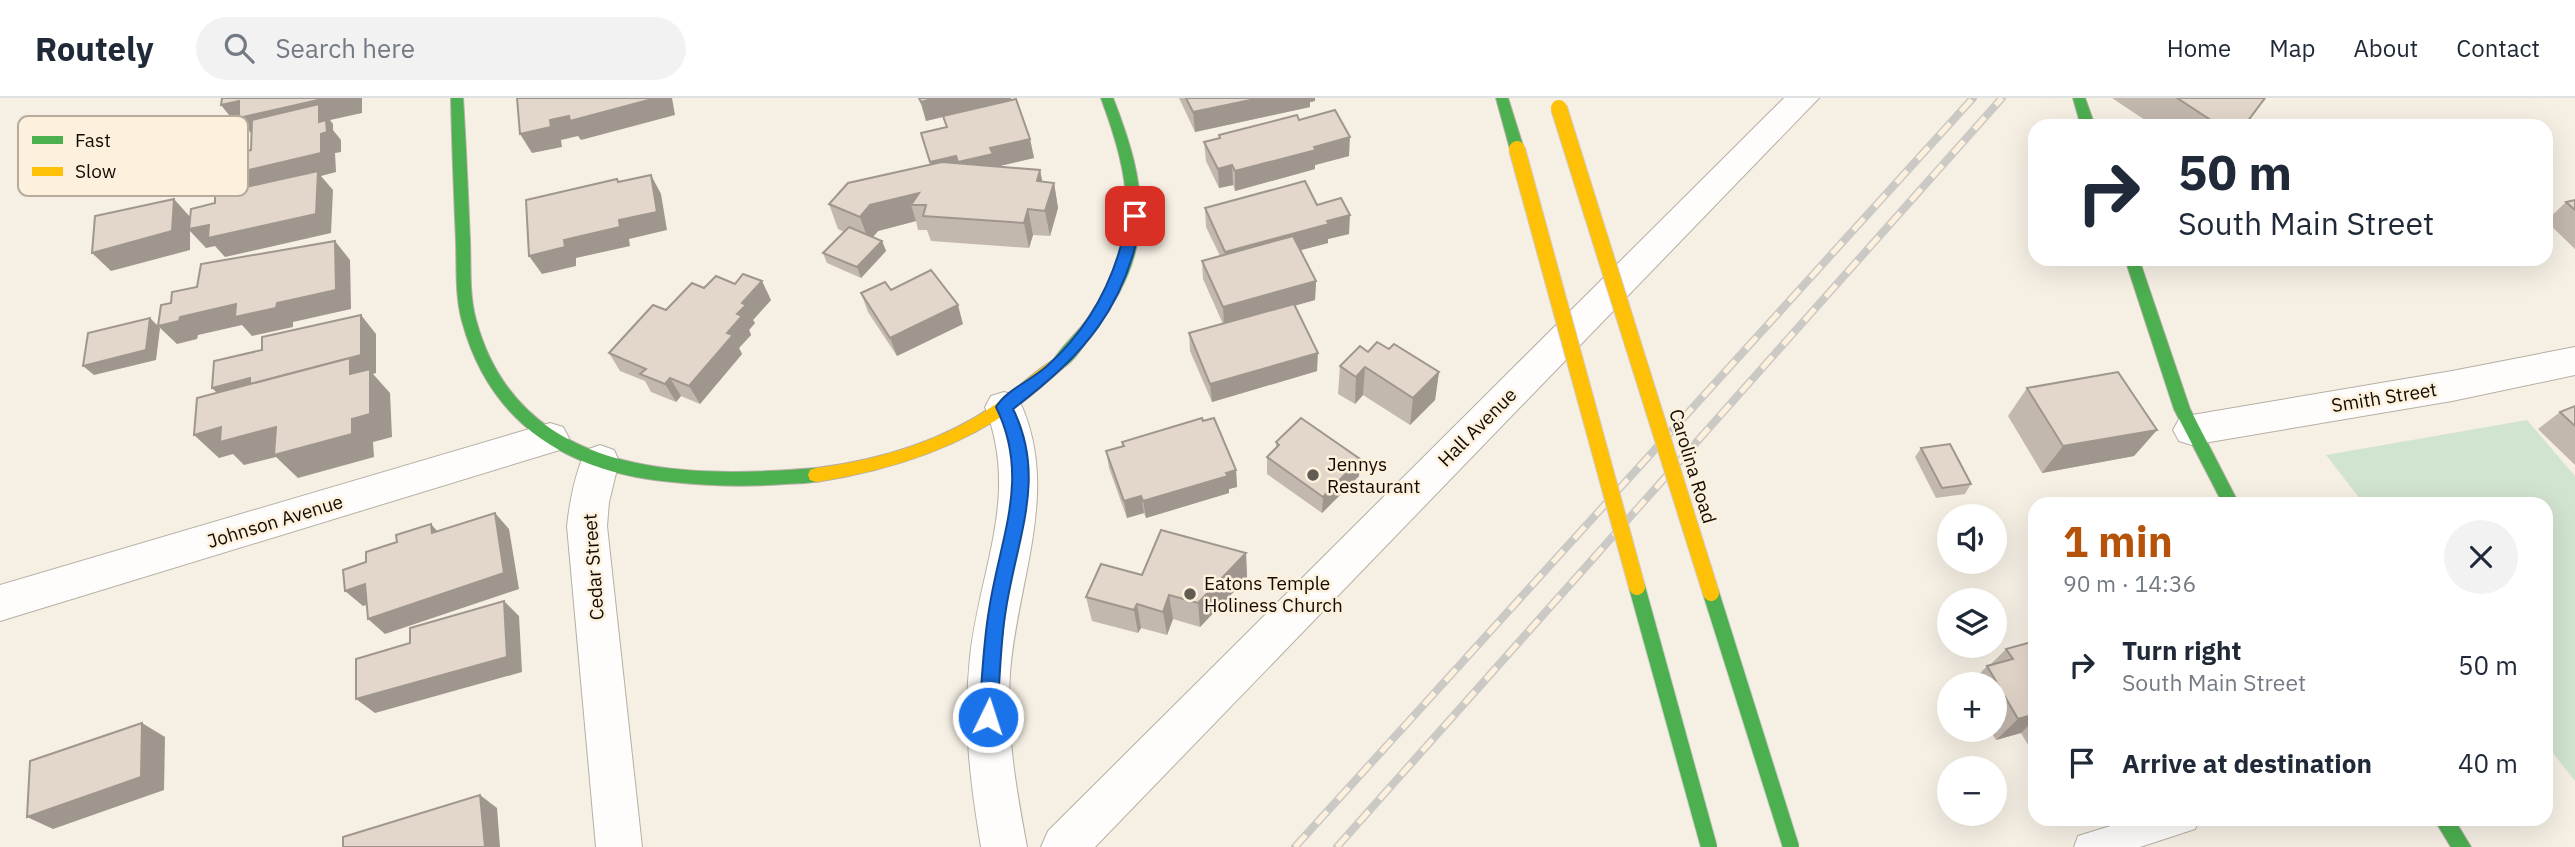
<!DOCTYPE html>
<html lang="en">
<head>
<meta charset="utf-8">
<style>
  :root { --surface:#fff; --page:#f2f2f3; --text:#1f2937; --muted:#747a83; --line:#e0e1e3; --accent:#b45309 }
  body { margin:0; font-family:"IBM Plex Sans",sans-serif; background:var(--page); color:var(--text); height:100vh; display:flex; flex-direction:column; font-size:26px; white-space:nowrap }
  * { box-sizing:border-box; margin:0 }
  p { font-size:23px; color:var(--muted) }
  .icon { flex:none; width:38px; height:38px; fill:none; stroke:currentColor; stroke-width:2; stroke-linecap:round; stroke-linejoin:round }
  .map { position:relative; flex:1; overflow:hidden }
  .side { position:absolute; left:2028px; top:399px; width:525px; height:329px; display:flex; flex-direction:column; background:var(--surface); border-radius:21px; box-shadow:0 7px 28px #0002 }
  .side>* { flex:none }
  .banner { position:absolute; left:2028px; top:21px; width:525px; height:147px; border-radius:21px; box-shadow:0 7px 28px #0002; background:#fff; color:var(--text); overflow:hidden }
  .tools { position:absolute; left:1937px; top:406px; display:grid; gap:14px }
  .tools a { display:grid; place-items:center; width:70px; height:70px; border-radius:50%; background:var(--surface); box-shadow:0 7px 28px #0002; font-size:35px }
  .pin { position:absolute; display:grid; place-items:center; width:60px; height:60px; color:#fff; margin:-30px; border-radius:14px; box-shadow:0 4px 10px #0006 }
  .me { position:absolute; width:77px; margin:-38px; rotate:4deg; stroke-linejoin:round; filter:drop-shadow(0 0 5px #0008) }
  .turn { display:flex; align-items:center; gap:24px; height:147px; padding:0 35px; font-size:32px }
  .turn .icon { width:91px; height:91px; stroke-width:2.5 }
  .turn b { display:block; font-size:49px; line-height:60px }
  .round { display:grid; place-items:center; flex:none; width:74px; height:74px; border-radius:37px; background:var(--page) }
  .headline { display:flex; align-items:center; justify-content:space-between; height:119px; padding:0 35px }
  h1 { font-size:42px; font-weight:800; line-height:52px; color:var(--accent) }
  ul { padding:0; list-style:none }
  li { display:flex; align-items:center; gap:21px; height:98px; padding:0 35px }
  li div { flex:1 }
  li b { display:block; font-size:26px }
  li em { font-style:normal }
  header { display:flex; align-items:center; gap:42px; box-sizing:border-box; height:98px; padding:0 35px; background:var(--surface); border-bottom:2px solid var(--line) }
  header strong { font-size:33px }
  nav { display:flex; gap:38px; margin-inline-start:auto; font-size:24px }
  .search { width:490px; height:63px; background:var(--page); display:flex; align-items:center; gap:18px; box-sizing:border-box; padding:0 24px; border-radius:38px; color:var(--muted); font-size:26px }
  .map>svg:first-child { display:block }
  .green { fill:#d1e4d0 }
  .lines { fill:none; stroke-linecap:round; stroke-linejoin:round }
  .lane-casing { stroke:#b5afa4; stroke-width:2 }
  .street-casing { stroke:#b5afa4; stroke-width:2 }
  .fast-casing { stroke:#b5afa4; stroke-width:2 }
  .slow-casing { stroke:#b5afa4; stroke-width:2 }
  .lane { fill:#fefdfb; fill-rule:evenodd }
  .street { fill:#fefdfb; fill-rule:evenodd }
  .fast { fill:#4caf50; fill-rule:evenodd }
  .slow { fill:#ffc107; fill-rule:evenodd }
  .rail-casing { stroke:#cbc9c5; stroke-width:8 }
  .rail { stroke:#fdf1dd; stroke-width:5; stroke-dasharray:16; stroke-linecap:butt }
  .fast-bridge-casing { stroke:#d1cec8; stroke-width:18; stroke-linecap:butt }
  .slow-bridge-casing { stroke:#d1cec8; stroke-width:18; stroke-linecap:butt }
  .fast-bridge { stroke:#4caf50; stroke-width:16 }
  .slow-bridge { stroke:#ffc107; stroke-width:16 }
  .wall { fill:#c3b8ae }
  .shaded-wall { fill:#9f968d }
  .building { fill:#e3d6ca; stroke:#9f968d; stroke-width:2 }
  .route { fill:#1a73e8; stroke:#114b97; stroke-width:2 }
  .poi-dot { fill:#625b52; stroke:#fdf1dd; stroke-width:2.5 }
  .labels { text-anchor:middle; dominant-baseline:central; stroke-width:5; stroke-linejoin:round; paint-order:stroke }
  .street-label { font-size:19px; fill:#130c03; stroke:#fdf1dd }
  .poi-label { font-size:19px; fill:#130c03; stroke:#fdf1dd; text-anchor:start }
  .key { fill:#fdf1dd; stroke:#b7ac9c; stroke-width:2 }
  .key-label { font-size:19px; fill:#130c03 }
</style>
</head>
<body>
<header>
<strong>Routely</strong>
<div class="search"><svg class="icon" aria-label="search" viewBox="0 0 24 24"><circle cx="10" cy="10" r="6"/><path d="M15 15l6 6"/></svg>Search here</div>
<nav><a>Home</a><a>Map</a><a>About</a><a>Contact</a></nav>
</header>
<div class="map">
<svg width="2575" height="749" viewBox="0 0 2575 749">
  <rect width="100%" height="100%" fill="#f6efe4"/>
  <path class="green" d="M2527,322L2575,378V683L2546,646V406H2364L2326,357Z"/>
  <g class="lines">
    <g class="lane-casing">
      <path id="lane" d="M2133,721H2199L2195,731L2140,749H2074L2078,738Z"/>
    </g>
    <g class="street-casing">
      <g id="street">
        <path d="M1784,0H1819L1095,749H1041L1048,733Z"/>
        <path d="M2575,249V277L2452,303L2192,347L2179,343L2173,332L2179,321L2192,317L2452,273Z"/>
        <path d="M1004,294L1017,298C1063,388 1017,481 1010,575C1006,635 1016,690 1027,749H981C970,682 963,627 970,559C980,469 1020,398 985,309L991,298Z"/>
        <path d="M550,325L563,329L569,340L563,351L0,523V487Z"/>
        <path d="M600,347L614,352L619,363L609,404L607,428L642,749H596L567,428C570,402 575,375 586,352Z"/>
      </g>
    </g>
    <g class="fast-casing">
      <g id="fast">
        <path d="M451,0H463C466,48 468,95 470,143C471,169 469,197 476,222C519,379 682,381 816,370L822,372L824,377L822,382C810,386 797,385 785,386C748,389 711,388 673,384C569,375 490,327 462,223C455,197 457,169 456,143C454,96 452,48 451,0Z"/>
        <path d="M1101,0H1113C1148,89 1157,152 1094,233C1085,245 1073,267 1058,272L1051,266C1060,249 1077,236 1088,220C1142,142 1132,84 1101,0Z"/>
        <path d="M1496,0H1508L1524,51L1522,54H1512L1510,51Z"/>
        <path d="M2073,0H2085L2095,28H2081Z"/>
        <path d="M2125,161H2139L2190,311L2239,406H2223L2174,311Z"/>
        <path d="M2434,721H2454L2471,749H2451Z"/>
      </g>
    </g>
    <g class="slow-casing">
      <path id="slow" d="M1058,260L1065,266L1063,270C1048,283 1033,297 1017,308C958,351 887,373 816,384L810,382L808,377L810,372L816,370C879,362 940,344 993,308C1011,297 1041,266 1058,260Z"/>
    </g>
    <use href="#lane" class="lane"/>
    <use href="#street" class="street"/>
    <use href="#fast" class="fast"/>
    <use href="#slow" class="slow"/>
    <g class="rail-casing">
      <g id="rail">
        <path d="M1295,749L1973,0"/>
        <path d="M1337,749L2002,0"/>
      </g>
    </g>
    <use href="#rail" class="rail"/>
    <g class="fast-bridge-casing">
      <g id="fast-bridge">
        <path d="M1637,489L1709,749"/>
        <path d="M1711,495L1791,749"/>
      </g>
    </g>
    <g class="slow-bridge-casing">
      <g id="slow-bridge">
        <path d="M1559,10L1711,495"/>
        <path d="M1517,51L1637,489"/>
      </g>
    </g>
    <use href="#fast-bridge" class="fast-bridge"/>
    <use href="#slow-bridge" class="slow-bridge"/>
  </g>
  <g class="wall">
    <path d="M919,0H1011L1030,41L1034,60L998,68L1040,72L1042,83L1054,85L1058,110L1050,138L1033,137L1029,150L931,143L927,132H918L916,123L878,133L873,139L882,143L886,153L861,180L827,165L823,155L844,134L838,131L829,106L930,66L921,35L946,29L943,19L926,23Z"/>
    <path d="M1179,0H1315V3L1310,4V9L1195,34Z"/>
    <path d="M2112,0H2265L2244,28H2154Z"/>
    <path d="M1299,22L1349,58L1315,67V71L1235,93L1233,87L1219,90L1206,63L1204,44L1219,40V37Z"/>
    <path d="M2575,102V151L2546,123L2566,104Z"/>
    <path d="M1317,107L1349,136L1328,141V145L1300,152L1316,183L1315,202L1295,207L1317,273L1212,304L1190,253L1189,235L1223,226L1203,181L1202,163L1220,158L1206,129L1205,110Z"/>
    <path d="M704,190L771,202L753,222L755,225L749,232L751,237L739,250L742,256L700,306L681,298L676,304L651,294L645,283L620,273L609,255L666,212Z"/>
    <path d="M891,192L963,226L897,258L868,214L861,195Z"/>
    <path d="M1389,251L1439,274L1435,302L1410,327L1363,297L1355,306L1338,296L1340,268L1368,254Z"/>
    <path d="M2027,290L2157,332L2134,358L2042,375L2008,318Z"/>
    <path d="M2575,308V367L2538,331L2560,314Z"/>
    <path d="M1203,323L1236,372L1237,389L1229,391V395L1146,420L1144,415L1127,420L1109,370L1106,353L1123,349L1122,344Z"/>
    <path d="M1276,344L1360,361L1359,378L1322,415L1267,376V359L1276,350Z"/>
    <path d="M1921,350L1971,386L1965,396L1936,400L1915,359Z"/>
    <path d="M1246,455L1247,480L1200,529L1173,521L1167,537L1141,530L1138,535L1092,523L1086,499L1142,477Z"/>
    <path d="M2035,543V659L2021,635L1996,642L1990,632H1995V586H1970L1987,568L1990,567L2006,551Z"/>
  </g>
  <g class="shaded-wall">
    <path d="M327,0H362V15L330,22L333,26V32L341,42V54L335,55L336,74L321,78L333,92L331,135L225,159L215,148L206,150L190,133V152L111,173L92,155L174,101L191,120L248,96L232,76L321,36L254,39L243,25L237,27L221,7L239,3Z"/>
    <path d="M656,0H672L675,17L581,42L578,38L561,42L562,49L532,55L520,36L550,22Z"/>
    <path d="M935,0H1011V2L926,23L921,4Z"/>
    <path d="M1260,0H1315V3L1310,4V9L1195,34L1193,14Z"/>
    <path d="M1350,39L1349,58L1315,67V71L1235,93V73L1314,49Z"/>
    <path d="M1030,41L1034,60L996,69L997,75L958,64L990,50Z"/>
    <path d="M956,58L961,77L935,83L930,64Z"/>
    <path d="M1232,67L1233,87L1219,90L1218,71Z"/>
    <path d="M1040,72L1045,97L1037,83Z"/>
    <path d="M651,77L661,96L667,132L629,141L630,148L576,160V168L542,176L529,158L564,142L619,122Z"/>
    <path d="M1054,85L1058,110L1050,138L1045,113Z"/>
    <path d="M919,95L911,107L916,123L878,133L869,144L860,119L870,107Z"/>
    <path d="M1028,111L1033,137L1029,150L1024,125Z"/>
    <path d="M1350,117L1349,136L1328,141V145L1226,172L1225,154Z"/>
    <path d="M335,143L350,162L351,211L293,224V229L252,238L242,227L198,237L197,241L177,246L158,228L180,219L236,206L277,205Z"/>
    <path d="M882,143L886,153L861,180L857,169Z"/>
    <path d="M762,183L771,202L753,222L755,225L749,232L751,237L739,250L742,256L700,306L689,288L727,235L742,205Z"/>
    <path d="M1316,183L1315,202L1224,228L1223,209Z"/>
    <path d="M958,207L963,226L897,258L890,240Z"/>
    <path d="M361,217L376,236V275L373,276L390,295L392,339L373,344L374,359L298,380L276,359L244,367L233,356L219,360L194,337L221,329H276L352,336L230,308L212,290Z"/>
    <path d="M150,220L160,230L156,262L94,277L83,268Z"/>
    <path d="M1318,255L1317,273L1212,304L1210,286Z"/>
    <path d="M1365,269L1363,297L1355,306L1356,279Z"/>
    <path d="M1439,274L1435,302L1410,327L1413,300Z"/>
    <path d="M670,280L681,298L676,304L665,286Z"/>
    <path d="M2157,332L2134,358L2042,375L2063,348Z"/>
    <path d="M1360,361L1359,378L1322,415L1323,399Z"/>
    <path d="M1236,372L1237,389L1229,391V395L1146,420L1143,403Z"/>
    <path d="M1141,398L1144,415L1127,420L1124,403Z"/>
    <path d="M495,415L509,431L519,491L385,536L368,521Z"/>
    <path d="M431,426L446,443L432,435Z"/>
    <path d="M1246,455L1247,480L1200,529L1198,505Z"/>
    <path d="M365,486L382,502L363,508L345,493Z"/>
    <path d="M1169,497L1173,521L1167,537L1163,514Z"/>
    <path d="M504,503L519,518L522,574L375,615L356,601Z"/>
    <path d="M1137,506L1141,530L1138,535L1134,512Z"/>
    <path d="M2035,616V621L2021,635L1996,642L2018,621Z"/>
    <path d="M142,625L165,639L164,692L53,731L27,719Z"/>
    <path d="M480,697L497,710L500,749H485Z"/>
  </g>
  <g class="building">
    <path d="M222,0H327L239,20V3L221,7Z"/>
    <path d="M517,0H656L570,23L569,18L550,22L551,29L520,36Z"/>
    <path d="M919,0H935L921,4Z"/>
    <path d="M1186,0H1260L1193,14Z"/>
    <path d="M2177,0H2265L2244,28H2220Z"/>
    <path d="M1016,1L1030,41L990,50L993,56L958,64L956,58L930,64L921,35L947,29L943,18Z"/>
    <path d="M319,6V24L326,22L327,34L321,36V55L232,76V57L251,52L252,22Z"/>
    <path d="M1335,12L1350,39L1314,49L1316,52L1235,73L1232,67L1218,71L1204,44L1220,40L1219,37L1297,17L1299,22Z"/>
    <path d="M942,64L1040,72L1037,83L1054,85L1045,113L1028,111L1024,125L923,118L926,107H911L919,95L870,107L860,119L829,106L848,85Z"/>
    <path d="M318,73L316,116L208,140L209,127L189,131L191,111L215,105V96Z"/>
    <path d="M651,77L657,114L619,122L620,129L564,142L565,149L529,158L526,102L617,81L618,84Z"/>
    <path d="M1305,83L1317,107L1341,100L1350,117L1327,123L1329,126L1225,154L1205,110Z"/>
    <path d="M174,101L172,133L92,155L95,118Z"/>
    <path d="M2575,102V112L2566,104Z"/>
    <path d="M849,129L882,143L857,169L823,155Z"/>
    <path d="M1293,138L1316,183L1223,209L1202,163Z"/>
    <path d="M335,143L336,192L277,205L276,210L235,219L236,206L180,219L179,223L158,228L161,207L171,205L172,194L197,189L201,166Z"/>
    <path d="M931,172L958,207L890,240L861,195L885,184L891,192Z"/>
    <path d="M743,176L762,183L742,205L746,207L737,216L742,218L727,235L733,237L689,288L670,280L665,286L640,276L646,271L609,255L653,207L666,212L692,185L704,190L716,178L735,186Z"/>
    <path d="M1294,206L1318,255L1210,286L1189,235Z"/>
    <path d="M361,217V257L250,286V280L212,290L214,263L262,252V239Z"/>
    <path d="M150,220L146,252L83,268L88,235Z"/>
    <path d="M1377,244L1389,251L1394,246L1439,274L1413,300L1365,269L1356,279L1340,268L1360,248L1368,254Z"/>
    <path d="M350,260V276L370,271V316L352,321V336L274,357L276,329L220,344L221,329L194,337L197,300Z"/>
    <path d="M2118,274L2157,332L2063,348L2027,290Z"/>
    <path d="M2575,308V328L2560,314Z"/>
    <path d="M1202,320L1203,323L1214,320L1236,372L1226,375L1228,378L1143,403L1141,398L1124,403L1106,353L1124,348L1122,344Z"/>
    <path d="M1301,320L1360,361L1323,399L1267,359L1279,347L1276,344Z"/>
    <path d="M1950,346L1971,386L1942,390L1921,350Z"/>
    <path d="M495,415L504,475L368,521L365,486L345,493L343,472L366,464V454L397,444L396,437L431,426L432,435Z"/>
    <path d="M1161,432L1246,455L1198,505L1169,497L1163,514L1137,506L1134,512L1086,499L1101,466L1142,477Z"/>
    <path d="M504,503L507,559L356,601V561L410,545V530Z"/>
    <path d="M2035,543V616L2018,621L1987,568L2013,561L2006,551Z"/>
    <path d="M142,625L141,679L27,719L30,663Z"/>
    <path d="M480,697L485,749H343V739Z"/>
  </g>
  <path class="route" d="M1135,113L1142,118C1126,210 1085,256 1013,311C1047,379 1017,440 1006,511C1000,546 1000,583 997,619L995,625L988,627L982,625L979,619C982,583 983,547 989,512C1000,439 1031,380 996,309C1006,292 1032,282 1047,268C1092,228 1117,177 1128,118Z"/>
  <g class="poi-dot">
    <circle cx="1313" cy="377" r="7"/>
    <circle cx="1190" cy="496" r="7"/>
  </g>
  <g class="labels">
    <g class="street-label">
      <text transform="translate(2384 299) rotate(-9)">Smith Street</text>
      <text transform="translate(1477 329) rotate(-45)">Hall Avenue</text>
      <text transform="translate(1693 368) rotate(73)">Carolina Road</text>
      <text transform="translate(275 423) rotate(-17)">Johnson Avenue</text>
      <text transform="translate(593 469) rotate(-94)">Cedar Street</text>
    </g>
    <g class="poi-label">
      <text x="1327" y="366">Jennys<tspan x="1327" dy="22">Restaurant</tspan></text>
      <text x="1204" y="485">Eatons Temple<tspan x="1204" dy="22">Holiness Church</tspan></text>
    </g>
  </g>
  <rect x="18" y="18" width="230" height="80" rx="10" class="key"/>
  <rect x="32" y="38" width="31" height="8" fill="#4caf50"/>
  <rect x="32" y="69" width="31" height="9" fill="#ffc107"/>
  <g class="key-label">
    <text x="75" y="49">Fast</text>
    <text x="75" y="80">Slow</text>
  </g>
</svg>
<div class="tools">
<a><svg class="icon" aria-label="sound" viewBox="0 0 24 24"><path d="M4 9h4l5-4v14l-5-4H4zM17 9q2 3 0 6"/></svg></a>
<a><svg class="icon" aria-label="layers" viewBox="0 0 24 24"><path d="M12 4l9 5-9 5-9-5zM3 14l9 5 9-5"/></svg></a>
<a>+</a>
<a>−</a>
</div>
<div class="pin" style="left:1135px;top:118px;background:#d93025"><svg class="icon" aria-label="arrive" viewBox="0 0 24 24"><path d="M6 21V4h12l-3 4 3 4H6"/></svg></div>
<svg class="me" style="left:988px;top:619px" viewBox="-20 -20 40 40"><circle r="17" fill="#1a73e8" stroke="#fff" stroke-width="3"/><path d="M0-11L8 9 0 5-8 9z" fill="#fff"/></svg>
<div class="banner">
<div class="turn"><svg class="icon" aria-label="right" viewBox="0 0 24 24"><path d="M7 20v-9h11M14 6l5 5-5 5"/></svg><div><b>50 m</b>South Main Street</div></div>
</div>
<section class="side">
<div class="headline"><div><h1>1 min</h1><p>90 m · 14:36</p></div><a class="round"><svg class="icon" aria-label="close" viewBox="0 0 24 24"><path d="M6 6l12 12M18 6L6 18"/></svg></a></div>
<ul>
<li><svg class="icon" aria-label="right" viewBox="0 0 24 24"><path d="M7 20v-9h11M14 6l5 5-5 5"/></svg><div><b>Turn right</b><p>South Main Street</p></div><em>50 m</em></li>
<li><svg class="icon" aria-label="arrive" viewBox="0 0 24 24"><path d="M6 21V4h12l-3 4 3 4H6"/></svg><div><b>Arrive at destination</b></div><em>40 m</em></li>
</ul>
</section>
</div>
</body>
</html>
